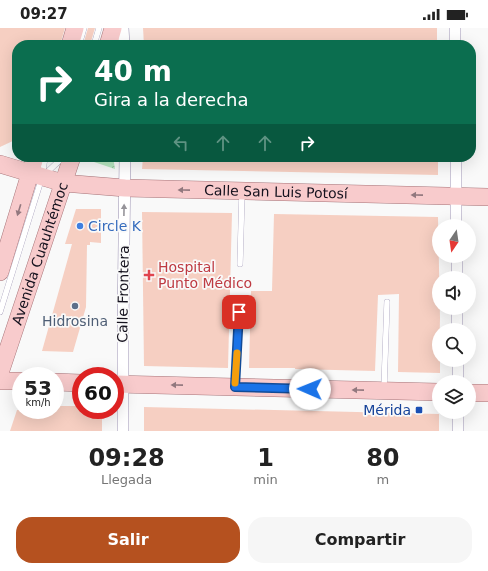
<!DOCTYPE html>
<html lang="es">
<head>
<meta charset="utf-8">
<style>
  :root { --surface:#fff; --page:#f6f6f6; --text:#222; --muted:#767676; --accent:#b5511f }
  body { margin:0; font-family:"DejaVu Sans",sans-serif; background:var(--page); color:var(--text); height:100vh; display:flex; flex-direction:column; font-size:15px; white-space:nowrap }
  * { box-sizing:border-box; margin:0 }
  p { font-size:13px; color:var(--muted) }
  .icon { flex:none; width:22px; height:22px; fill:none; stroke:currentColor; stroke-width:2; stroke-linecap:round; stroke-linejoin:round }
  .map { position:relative; height:403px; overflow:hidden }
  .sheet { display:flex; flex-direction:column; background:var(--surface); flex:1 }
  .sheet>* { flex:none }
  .guide { position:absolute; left:12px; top:12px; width:464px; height:122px; border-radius:16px; box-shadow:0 4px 16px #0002; background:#0b6e4f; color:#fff; overflow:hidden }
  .needle { width:26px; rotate:193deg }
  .controls { position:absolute; left:432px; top:191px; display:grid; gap:8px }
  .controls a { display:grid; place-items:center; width:44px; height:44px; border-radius:50%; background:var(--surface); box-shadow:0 4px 16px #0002; font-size:20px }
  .speed { position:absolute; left:12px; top:339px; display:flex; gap:8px; font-size:20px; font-weight:700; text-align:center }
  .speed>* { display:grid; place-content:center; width:52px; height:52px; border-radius:50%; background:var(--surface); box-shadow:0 4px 16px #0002; line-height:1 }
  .speed small { font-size:10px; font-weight:400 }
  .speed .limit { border:6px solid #d22; background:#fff; color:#111 }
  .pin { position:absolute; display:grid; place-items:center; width:34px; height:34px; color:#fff; margin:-17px; border-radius:8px; box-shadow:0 2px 6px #0006 }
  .me { position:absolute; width:44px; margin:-22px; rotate:271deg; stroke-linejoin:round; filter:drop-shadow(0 0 3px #0008) }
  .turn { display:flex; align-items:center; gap:14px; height:84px; padding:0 16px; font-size:18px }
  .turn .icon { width:52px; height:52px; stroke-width:2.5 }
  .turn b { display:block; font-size:28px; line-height:34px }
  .lanes { display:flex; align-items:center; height:38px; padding:0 16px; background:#0003; justify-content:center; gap:20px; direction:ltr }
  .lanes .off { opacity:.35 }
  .eta { display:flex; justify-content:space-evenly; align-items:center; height:68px; text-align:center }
  .eta b { font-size:24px; font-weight:800; line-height:28px }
  .cta { display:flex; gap:8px; margin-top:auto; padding:8px 16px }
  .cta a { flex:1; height:46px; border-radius:16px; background:var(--accent); color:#fff; font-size:16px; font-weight:800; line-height:46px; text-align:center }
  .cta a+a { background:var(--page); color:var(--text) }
  .status { display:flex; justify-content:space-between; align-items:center; height:28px; padding:0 20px; background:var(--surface); direction:ltr }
  .status svg { height:11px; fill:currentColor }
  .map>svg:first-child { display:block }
  .park { fill:url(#park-crowns) }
  .building { fill:#f6cfc2 }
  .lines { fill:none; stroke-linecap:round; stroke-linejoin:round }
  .lane-casing { stroke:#988fb0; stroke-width:6 }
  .street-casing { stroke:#988fb0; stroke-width:12 }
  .primary-casing { stroke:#a67479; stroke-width:18 }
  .lane { stroke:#fff; stroke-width:5.5 }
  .street { stroke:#fff; stroke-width:11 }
  .primary { stroke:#f8cbcc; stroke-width:17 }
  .oneway { fill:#92787e }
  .oneway2 { fill:#96949a }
  .route-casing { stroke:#114b97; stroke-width:10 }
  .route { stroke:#1a73e8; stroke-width:7 }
  .slow { stroke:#f59e0b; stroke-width:7 }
  .shop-dot { fill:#3f7fe0; stroke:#f9f9f9; stroke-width:1.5 }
  .health-dot { fill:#e0444e; stroke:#f9f9f9; stroke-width:1.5 }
  .service-dot { fill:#5c6f8a; stroke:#f9f9f9; stroke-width:1.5 }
  .transit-dot { fill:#1a4fb4; stroke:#f9f9f9; stroke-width:1.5 }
  .labels { text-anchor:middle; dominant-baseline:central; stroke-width:3.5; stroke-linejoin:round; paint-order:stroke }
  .street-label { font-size:14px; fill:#15121e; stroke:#f9f9f9 }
  .shop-label { font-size:14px; fill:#366cbe; stroke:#f9f9f9; text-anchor:start }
  .health-label { font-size:14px; fill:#be3a42; stroke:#f9f9f9; text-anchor:start }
  .service-label { font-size:14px; fill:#4e5e75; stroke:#f9f9f9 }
  .transit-label { font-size:14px; fill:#164399; stroke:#f9f9f9; text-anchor:end }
</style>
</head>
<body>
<div class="status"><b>09:27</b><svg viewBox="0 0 49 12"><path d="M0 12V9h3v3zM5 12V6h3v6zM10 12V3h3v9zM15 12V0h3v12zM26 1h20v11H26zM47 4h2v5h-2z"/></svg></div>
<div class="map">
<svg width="488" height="403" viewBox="0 0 488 403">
  <defs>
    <pattern id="park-crowns" width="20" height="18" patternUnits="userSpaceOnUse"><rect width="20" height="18" fill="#b7e7c1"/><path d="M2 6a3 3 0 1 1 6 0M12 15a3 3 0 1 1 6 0" fill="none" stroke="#9cc5a5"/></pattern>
  </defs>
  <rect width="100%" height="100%" fill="#f9f9f9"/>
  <path class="park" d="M92,129H113L115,141L91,133Z"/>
  <g class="building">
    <path d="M0,0H65L60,17H17V111L0,119Z"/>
    <path d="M88,0H95L90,17H83Z"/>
    <path d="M143,0H437V17H144Z"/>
    <path d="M143,129H438V147L142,141Z"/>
    <path d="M76,181H101V215L90,214V217H87L86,279L73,324L42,323L72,216H65Z"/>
    <path d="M142,184L232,185L228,340L144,338Z"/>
    <path d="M274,186L438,189L440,290L439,332H440V345L398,344L399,266L378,267L375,343L295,341V340H249L251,263H272Z"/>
    <path d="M55,378H81V382H102V403H10L17,382H55Z"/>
    <path d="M144,379L439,386V403H144Z"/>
  </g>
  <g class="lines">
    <g class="lane-casing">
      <g id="lane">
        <path d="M79,17L84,0"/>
        <path d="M94,17L99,0"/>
        <path d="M44,147L59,133L60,129"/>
        <path d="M240,236L242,165"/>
        <path d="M0,284L42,149L45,129"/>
        <path d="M235,357L239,284"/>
        <path d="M384,360L387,274"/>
      </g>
    </g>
    <g class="street-casing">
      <g id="street">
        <path d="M123,0L124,17"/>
        <path d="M455,0V17"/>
        <path d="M456,129V198"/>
        <path d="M457,228V250"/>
        <path d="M457,280V302"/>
        <path d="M458,332V354"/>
        <path d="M458,384V403"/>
        <path d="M123,403V301L125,129"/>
      </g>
    </g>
    <g class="primary-casing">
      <g id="primary">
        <path d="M70,17L75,0"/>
        <path d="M108,17L113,0"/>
        <path id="s1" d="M0,136L63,155L125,160L488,169"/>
        <path d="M0,244L35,129"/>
        <path id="s2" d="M0,345L72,129"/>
        <path d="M0,353H21"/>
        <path d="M55,354L81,355"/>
        <path d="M115,356L439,364"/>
        <path d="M469,365H488"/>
      </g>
    </g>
    <use href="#lane" class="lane"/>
    <use href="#street" class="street"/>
    <use href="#primary" class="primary"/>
  </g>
  <defs><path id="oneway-solid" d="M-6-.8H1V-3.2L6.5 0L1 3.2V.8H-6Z"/></defs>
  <g class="oneway">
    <use href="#oneway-solid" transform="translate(184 162) rotate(-179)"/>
    <use href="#oneway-solid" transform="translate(417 167) rotate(-179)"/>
    <use href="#oneway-solid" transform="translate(19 182) rotate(107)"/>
    <use href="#oneway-solid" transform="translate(177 357) rotate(-179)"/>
    <use href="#oneway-solid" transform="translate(358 362) rotate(-179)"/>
  </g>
  <use class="oneway2" href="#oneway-solid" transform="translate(124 182) rotate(-89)"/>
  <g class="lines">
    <g class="route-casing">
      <path id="route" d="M239,284L235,359L310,361"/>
    </g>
    <use href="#route" class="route"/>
    <path class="slow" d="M235,355L237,325"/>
  </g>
  <circle class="shop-dot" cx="80" cy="198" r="4"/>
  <path class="health-dot" d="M147 241h4v4h4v4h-4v4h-4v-4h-4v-4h4z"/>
  <circle class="service-dot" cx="75" cy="278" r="4"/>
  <rect class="transit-dot" x="415" y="378" width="8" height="8" rx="2"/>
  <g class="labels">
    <g class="street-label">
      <text stroke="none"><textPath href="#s1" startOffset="279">Calle San Luis Potosí</textPath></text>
      <text stroke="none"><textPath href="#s2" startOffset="126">Avenida Cuauhtémoc</textPath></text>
      <text transform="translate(123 266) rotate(-89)">Calle Frontera</text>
    </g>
    <g class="shop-label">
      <text x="88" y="198">Circle K</text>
    </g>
    <g class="health-label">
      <text x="158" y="239">Hospital<tspan x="158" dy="16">Punto Médico</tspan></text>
    </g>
    <g class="service-label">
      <text x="75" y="293">Hidrosina</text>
    </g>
    <g class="transit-label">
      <text x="411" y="382">Mérida</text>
    </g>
  </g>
</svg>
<div class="controls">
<a><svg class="needle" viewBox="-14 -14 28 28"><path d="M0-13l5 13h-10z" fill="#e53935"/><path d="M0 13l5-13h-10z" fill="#767676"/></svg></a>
<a><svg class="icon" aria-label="sound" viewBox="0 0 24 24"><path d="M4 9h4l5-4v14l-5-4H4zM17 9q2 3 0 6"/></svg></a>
<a><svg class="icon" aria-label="search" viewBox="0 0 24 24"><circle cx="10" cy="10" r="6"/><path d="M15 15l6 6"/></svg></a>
<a><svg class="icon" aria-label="layers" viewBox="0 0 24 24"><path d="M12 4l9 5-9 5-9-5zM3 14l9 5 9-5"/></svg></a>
</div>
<div class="speed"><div>53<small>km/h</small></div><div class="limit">60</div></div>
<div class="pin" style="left:239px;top:284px;background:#d93025"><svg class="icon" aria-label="arrive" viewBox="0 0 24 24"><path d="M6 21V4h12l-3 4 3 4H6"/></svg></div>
<svg class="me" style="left:310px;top:361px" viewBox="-20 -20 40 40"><circle r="19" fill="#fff"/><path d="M0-13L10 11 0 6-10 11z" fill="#1a73e8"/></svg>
<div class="guide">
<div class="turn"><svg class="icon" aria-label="right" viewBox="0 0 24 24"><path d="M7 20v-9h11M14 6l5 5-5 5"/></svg><div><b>40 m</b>Gira a la derecha</div></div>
<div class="lanes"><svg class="icon off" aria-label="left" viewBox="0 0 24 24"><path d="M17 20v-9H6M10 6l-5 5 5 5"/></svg><svg class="icon off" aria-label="ahead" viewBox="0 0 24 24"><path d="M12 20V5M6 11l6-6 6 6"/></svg><svg class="icon off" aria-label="ahead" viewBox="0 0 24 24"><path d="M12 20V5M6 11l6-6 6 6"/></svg><svg class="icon" aria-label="right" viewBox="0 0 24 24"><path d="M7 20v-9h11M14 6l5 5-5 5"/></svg></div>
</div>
</div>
<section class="sheet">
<div class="eta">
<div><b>09:28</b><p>Llegada</p></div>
<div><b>1</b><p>min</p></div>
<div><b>80</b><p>m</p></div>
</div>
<div class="cta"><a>Salir</a><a>Compartir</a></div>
</section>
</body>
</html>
